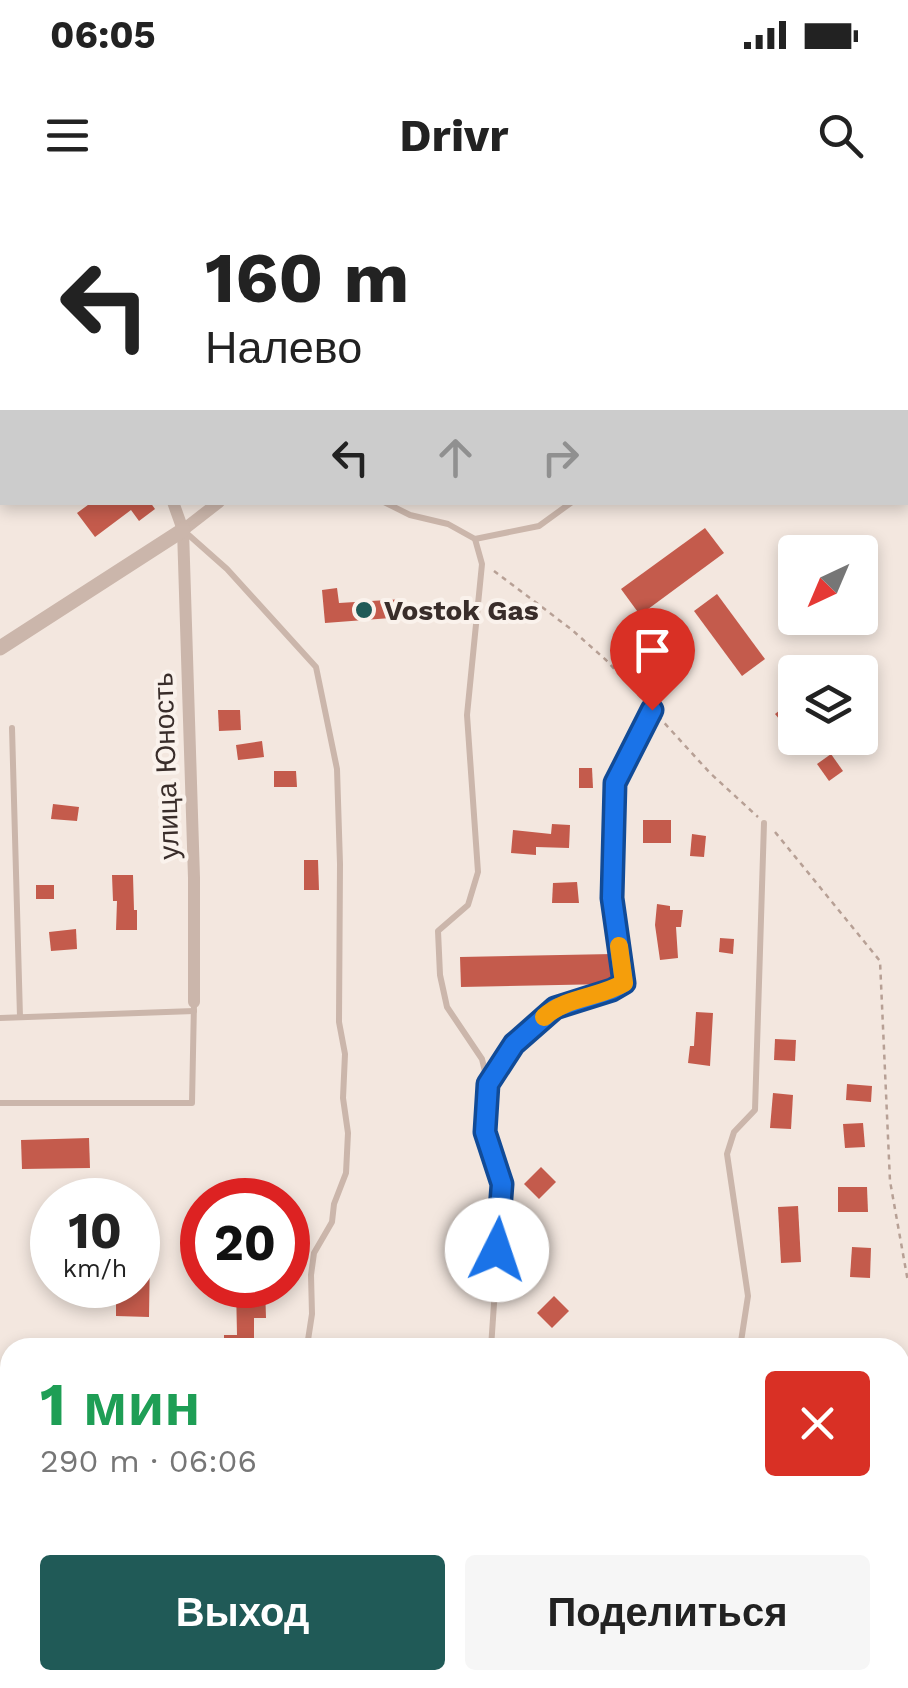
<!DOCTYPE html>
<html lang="ru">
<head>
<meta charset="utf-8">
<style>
  :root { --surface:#fff; --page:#f6f6f6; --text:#222; --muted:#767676; --accent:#205a57 }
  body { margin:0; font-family:"Work Sans",sans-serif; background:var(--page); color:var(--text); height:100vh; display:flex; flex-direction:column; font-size:38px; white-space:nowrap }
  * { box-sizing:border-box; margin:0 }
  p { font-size:32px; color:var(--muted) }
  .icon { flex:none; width:55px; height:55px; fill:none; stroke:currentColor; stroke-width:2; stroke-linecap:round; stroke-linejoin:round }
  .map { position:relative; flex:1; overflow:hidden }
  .panel { position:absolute; left:0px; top:1138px; width:910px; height:352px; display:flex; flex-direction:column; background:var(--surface); border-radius:30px 30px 0 0; box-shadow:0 5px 15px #0003 }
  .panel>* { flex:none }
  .top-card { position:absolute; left:0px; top:0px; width:910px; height:305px; box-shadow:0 5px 15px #0003; background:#fff; color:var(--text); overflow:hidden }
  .needle { width:65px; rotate:224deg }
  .fabs { position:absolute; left:778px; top:335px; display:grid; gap:20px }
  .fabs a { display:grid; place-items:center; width:100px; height:100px; border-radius:10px; background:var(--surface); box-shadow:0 5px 15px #0003; font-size:50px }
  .speed { position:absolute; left:30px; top:978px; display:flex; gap:20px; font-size:50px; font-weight:700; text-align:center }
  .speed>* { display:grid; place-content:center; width:130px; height:130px; border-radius:50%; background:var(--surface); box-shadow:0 5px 15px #0003; line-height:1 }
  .speed small { font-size:25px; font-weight:400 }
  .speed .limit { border:15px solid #d22; background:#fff; color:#111 }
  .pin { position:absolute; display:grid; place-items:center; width:85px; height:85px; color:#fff; margin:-102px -42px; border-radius:50% 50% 50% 0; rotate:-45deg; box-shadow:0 0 10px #0007 }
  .pin .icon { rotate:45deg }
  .me { position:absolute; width:110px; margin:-55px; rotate:4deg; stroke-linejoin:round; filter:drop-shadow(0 0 8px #0008) }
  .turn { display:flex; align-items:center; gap:35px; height:210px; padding:0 40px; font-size:45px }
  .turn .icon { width:130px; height:130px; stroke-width:2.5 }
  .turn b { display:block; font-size:70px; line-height:85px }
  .lanes { display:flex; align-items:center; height:95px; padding:0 40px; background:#0003; justify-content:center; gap:50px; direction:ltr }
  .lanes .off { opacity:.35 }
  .round { display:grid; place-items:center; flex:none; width:105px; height:105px; border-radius:10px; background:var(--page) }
  .headline { display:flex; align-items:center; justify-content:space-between; height:170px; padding:0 40px }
  h1 { font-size:60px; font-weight:700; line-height:75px; color:#1e9e55 }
  .cta { display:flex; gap:20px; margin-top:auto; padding:20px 40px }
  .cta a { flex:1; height:115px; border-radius:10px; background:var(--accent); color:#fff; font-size:40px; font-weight:700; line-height:115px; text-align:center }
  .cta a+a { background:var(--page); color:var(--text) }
  .status { display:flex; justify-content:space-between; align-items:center; height:70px; padding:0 50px; background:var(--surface); direction:ltr }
  .status svg { height:28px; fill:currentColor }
  header { display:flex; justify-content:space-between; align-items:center; height:130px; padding:0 40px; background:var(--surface); font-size:45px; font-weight:700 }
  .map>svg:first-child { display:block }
  .building { fill:#c45b4c }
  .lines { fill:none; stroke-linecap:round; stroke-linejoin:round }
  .path { stroke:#b7a095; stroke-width:2.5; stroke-dasharray:5 5; stroke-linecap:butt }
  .service { stroke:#cbb6ab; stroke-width:6 }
  .minor { stroke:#cbb6ab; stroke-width:12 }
  .tertiary { stroke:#cbb6ab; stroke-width:15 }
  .route-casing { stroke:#114b97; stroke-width:25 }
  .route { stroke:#1a73e8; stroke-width:18 }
  .slow { stroke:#f59e0b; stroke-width:18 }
  .poi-dot { fill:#205a57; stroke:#faf2ec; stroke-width:4 }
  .labels { text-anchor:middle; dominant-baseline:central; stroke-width:8; stroke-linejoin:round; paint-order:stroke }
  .poi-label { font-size:28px; font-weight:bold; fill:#392d2a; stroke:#faf2ec; text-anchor:start }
  .street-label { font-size:28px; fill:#392d2a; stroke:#faf2ec }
</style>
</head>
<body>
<div class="status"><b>06:05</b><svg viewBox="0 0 49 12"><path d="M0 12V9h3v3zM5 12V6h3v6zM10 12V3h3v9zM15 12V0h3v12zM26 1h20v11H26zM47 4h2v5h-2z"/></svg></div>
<header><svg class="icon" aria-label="menu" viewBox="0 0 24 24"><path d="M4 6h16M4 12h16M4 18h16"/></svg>Drivr<svg class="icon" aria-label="search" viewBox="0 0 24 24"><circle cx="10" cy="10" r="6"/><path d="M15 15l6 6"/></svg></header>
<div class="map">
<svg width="908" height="1488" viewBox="0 0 908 1488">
  <rect width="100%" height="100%" fill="#f3e7df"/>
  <g class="building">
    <path d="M92,302H150L155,309L139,321L131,310L95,337L77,313Z"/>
    <path d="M705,328L724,353L640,415L621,389Z"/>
    <path d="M337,388L339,403L403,399L404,417L325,423L322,390Z"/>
    <path d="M717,394L765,459L742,476L694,411Z"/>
    <path d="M795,498V538L775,514Z"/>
    <path d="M218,510H240L241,530L219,531Z"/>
    <path d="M262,541L264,557L238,560L236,545Z"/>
    <path d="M831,554L843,571L829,581L817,564Z"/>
    <path d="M579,568H592L593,588H579Z"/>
    <path d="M274,571H296L297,587H274Z"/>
    <path d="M53,604L79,607L77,621L51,619Z"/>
    <rect x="643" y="620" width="28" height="23"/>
    <path d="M552,624L570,625L569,648L536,647V655L511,653L513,630L551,634Z"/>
    <path d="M692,634L706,636L704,657L690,656Z"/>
    <path d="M304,660H318L319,690H304Z"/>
    <path d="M112,675H133L134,710H137V730H116L117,701H113Z"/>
    <path d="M577,682L579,703H552L553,683Z"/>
    <rect x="36" y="685" width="18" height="14"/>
    <path d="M657,704L670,706V710H683L681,727H676L678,758L660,760L655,725Z"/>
    <path d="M76,729L77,749L51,751L49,732Z"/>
    <path d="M720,738L734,739L733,754L719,752Z"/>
    <path d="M613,754L617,779L609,784L461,787L460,757Z"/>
    <path d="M696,812L713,813L710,866L688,863L690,846H694Z"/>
    <path d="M775,839L796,840L795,861L774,860Z"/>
    <path d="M847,884L872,886L871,902L846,900Z"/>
    <path d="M773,893L793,895L791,929L770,928Z"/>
    <path d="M863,923L865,947L845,948L843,924Z"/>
    <path d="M89,938L90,968L22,969L21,940Z"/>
    <path d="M541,967L556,982L539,999L524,984Z"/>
    <path d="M838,987H867L868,1012H838Z"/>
    <path d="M798,1006L801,1062L781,1063L778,1007Z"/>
    <path d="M852,1047L871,1048L870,1078L850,1077Z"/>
    <path d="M138,1050H150L149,1117L116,1116V1085H138Z"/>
    <path d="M236,1085H265L266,1118H254V1148H224V1135H237Z"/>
    <path d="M554,1096L569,1111L552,1128L537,1113Z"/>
  </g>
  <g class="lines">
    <g class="path">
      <path d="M494,371L571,429L606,460L646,503"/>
      <path d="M658,516L710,573L758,617"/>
      <path d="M775,632L880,761L890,981L908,1082"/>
    </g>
    <g class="service">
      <path d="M746,2L747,0"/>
      <path d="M0,201L2,202"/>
      <path d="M384,302L410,315L448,324L475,339L539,326L572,302"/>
      <path d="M183,330L227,369L316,467L337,569L340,664L339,822L345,854L343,898L348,933L346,973L334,1004L332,1022L314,1053L311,1075L312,1114L308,1140L304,1148"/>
      <path d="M475,339L482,364L467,515L478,672L468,705L438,731L440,775L447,807L482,859L488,884L485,932L502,985L491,1148"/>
      <path d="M12,528L20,817"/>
      <path d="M0,818L194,811"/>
      <path d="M489,882L514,844L555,808L612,790L624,783L613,698L615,583L652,510"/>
      <path d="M0,903H192L194,803"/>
      <path d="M740,1148L748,1096L727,954L734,932L755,910L764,623"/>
      <path d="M900,1309L908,1308"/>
      <path d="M0,1379H10"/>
      <path d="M0,1452H10"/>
      <path d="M199,1480V1488"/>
      <path d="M737,1480V1488"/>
      <path d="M280,1488V1480"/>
      <path d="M401,1488L402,1480"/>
      <path d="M467,1488L468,1480"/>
      <path d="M792,1488L793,1480"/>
      <path d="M852,1488V1480"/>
    </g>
    <g class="minor">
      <path d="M3,0L6,2"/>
      <path d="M173,302L183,330L194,678V802"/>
      <path d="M183,330L219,302"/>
    </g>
    <path class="tertiary" d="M0,448L183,330"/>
  </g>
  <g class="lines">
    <g class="route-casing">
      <path id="route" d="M497,1050L502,984L485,932L488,884L514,844L555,808L612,790L624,783L612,698L615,583L652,510"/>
    </g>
    <use href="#route" class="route"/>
    <path class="slow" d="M544,817C566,797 599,798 624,783L619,746"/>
  </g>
  <circle class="poi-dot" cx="364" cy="410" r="10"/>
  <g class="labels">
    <g class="poi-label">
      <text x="384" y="410">Vostok Gas</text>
    </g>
    <g class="street-label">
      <text transform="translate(166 566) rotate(-92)">улица Юность</text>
    </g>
  </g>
</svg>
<div class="fabs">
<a><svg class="needle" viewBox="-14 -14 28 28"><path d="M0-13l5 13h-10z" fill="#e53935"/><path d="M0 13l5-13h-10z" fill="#767676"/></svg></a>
<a><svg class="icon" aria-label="layers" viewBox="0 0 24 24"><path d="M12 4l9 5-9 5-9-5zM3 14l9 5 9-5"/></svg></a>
</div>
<div class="speed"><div>10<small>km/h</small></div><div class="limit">20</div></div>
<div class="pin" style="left:652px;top:510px;background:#d93025"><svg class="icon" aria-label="arrive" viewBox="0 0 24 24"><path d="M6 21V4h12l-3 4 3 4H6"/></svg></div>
<svg class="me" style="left:497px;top:1050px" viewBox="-20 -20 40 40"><circle r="19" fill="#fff"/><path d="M0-13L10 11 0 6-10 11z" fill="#1a73e8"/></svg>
<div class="top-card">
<div class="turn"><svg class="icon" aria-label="left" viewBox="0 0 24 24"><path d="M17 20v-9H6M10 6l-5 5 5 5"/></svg><div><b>160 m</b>Налево</div></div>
<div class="lanes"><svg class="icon" aria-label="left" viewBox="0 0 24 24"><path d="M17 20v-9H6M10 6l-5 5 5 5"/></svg><svg class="icon off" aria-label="ahead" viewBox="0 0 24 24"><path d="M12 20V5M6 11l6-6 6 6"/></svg><svg class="icon off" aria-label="right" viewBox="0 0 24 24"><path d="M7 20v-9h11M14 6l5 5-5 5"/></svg></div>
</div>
<section class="panel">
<div class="headline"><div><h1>1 мин</h1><p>290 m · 06:06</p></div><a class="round" style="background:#d93025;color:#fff"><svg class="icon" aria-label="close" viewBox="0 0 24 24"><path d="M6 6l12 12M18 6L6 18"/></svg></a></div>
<div class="cta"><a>Выход</a><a>Поделиться</a></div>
</section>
</div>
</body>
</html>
